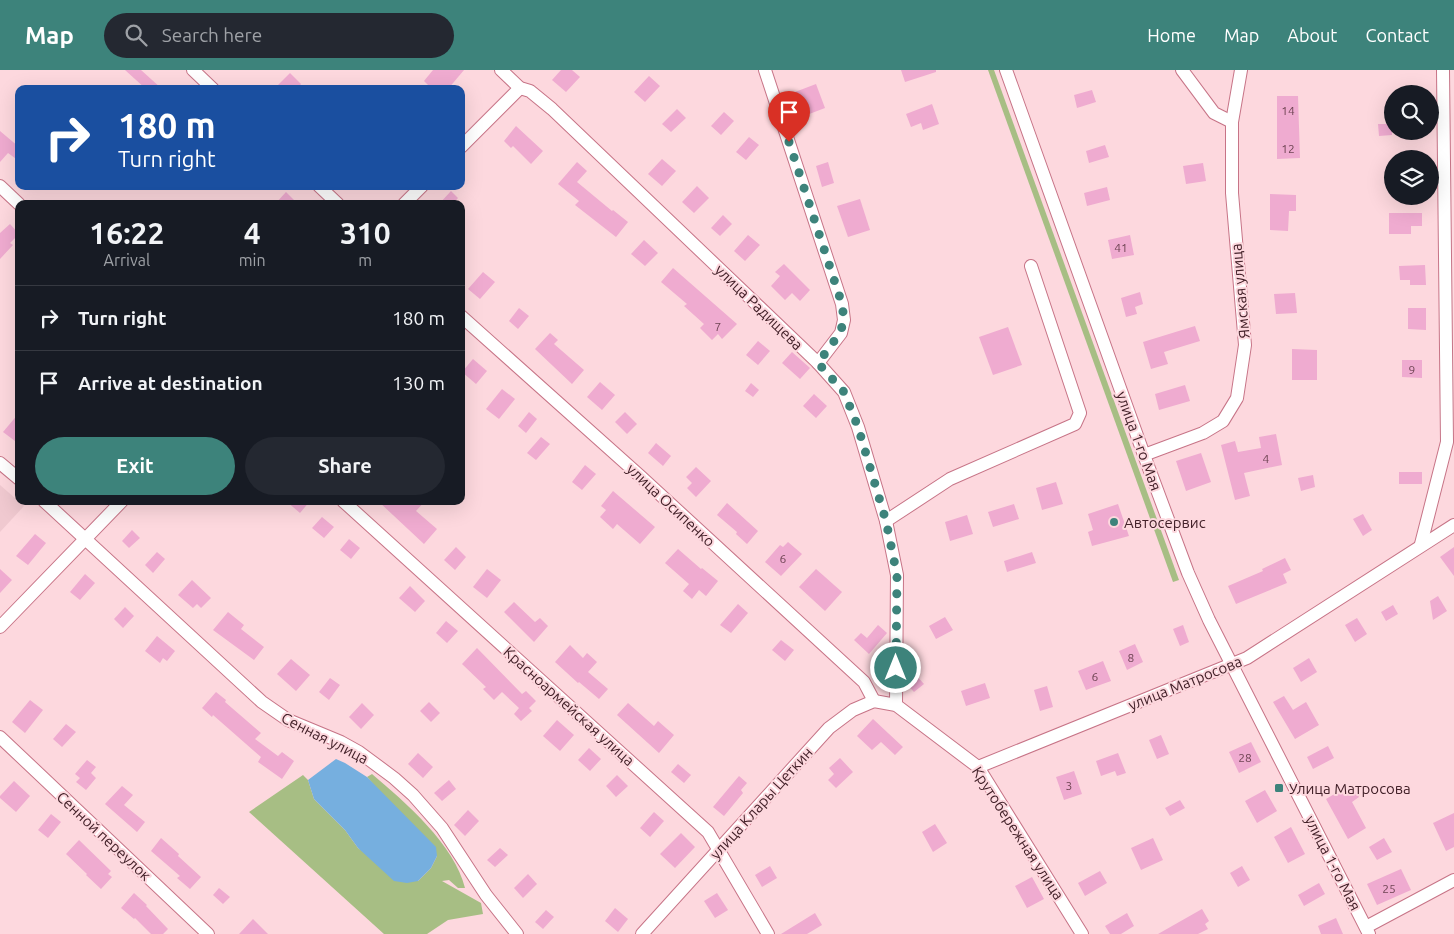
<!DOCTYPE html>
<html lang="en">
<head>
<meta charset="utf-8">
<style>
  :root { --surface:#171b24; --page:#242831; --text:#f1f3f6; --muted:#9ea1a6; --line:#363941; --accent:#3d837b }
  body { margin:0; font-family:Ubuntu,sans-serif; background:var(--page); color:var(--text); height:100vh; display:flex; flex-direction:column; font-size:19px; white-space:nowrap }
  * { box-sizing:border-box; margin:0 }
  p { font-size:16px; color:var(--muted) }
  .icon { flex:none; width:28px; height:28px; fill:none; stroke:currentColor; stroke-width:2; stroke-linecap:round; stroke-linejoin:round }
  .map { position:relative; flex:1; overflow:hidden }
  .sheet { position:absolute; left:15px; top:130px; width:450px; height:305px; display:flex; flex-direction:column; background:var(--surface); border-radius:10px; box-shadow:0 5px 20px #0002 }
  .sheet>* { flex:none }
  .top-card { position:absolute; left:15px; top:15px; width:450px; height:105px; border-radius:10px; box-shadow:0 5px 20px #0002; background:#1a4fa0; color:#fff; overflow:hidden }
  .fabs { position:absolute; left:1384px; top:15px; display:grid; gap:10px }
  .fabs a { display:grid; place-items:center; width:55px; height:55px; border-radius:50%; background:var(--surface); box-shadow:0 5px 20px #0002; font-size:25px }
  .pin { position:absolute; display:grid; place-items:center; width:42px; height:42px; color:#fff; margin:-51px -21px; border-radius:50% 50% 50% 0; rotate:-45deg; box-shadow:0 0 5px #0007 }
  .pin .icon { rotate:45deg }
  .me { position:absolute; width:55px; margin:-28px; rotate:0deg; stroke-linejoin:round; filter:drop-shadow(0 0 4px #0008) }
  .turn { display:flex; align-items:center; gap:18px; height:105px; padding:0 20px; font-size:22px }
  .turn .icon { width:65px; height:65px; stroke-width:2.5 }
  .turn b { display:block; font-size:35px; line-height:42px }
  .eta { display:flex; justify-content:space-evenly; align-items:center; height:85px; text-align:center }
  .eta b { font-size:30px; font-weight:700; line-height:35px }
  .primary-button { display:flex; gap:10px; margin-top:auto; padding:10px 20px }
  .primary-button a { flex:1; height:58px; border-radius:30px; background:var(--accent); color:#fff; font-size:20px; font-weight:700; line-height:58px; text-align:center }
  .primary-button a+a { background:var(--page); color:var(--text) }
  ul { padding:0; list-style:none }
  li { display:flex; align-items:center; gap:15px; height:65px; padding:0 20px; border-top:1px solid var(--line) }
  li div { flex:1 }
  li b { display:block; font-size:19px }
  li em { font-style:normal }
  header { display:flex; align-items:center; gap:30px; box-sizing:border-box; height:70px; padding:0 25px; background:var(--accent); color:#fff }
  header strong { font-size:24px }
  nav { display:flex; gap:28px; margin-inline-start:auto; font-size:18px }
  .search { width:350px; height:45px; background:var(--page); display:flex; align-items:center; gap:12px; box-sizing:border-box; padding:0 18px; border-radius:28px; color:var(--muted); font-size:19px }
  .map>svg:first-child { display:block }
  .built { fill:#f0c9d0 }
  .green { fill:#a7be84 }
  .water { fill:#76afdf }
  .building { fill:#efabd0 }
  .lines { fill:none; stroke-linecap:round; stroke-linejoin:round }
  .minor-casing { stroke:#c77487; stroke-width:14 }
  .minor { stroke:#fff; stroke-width:12 }
  .route { stroke:#3d837b; stroke-width:9; stroke-dasharray:0 16.2 }
  .poi-dot { fill:#3d837b; stroke:#fdd8de; stroke-width:2 }
  .labels { text-anchor:middle; dominant-baseline:central; stroke-width:4; stroke-linejoin:round; paint-order:stroke }
  .number-label { font-size:12px; fill:#6e4453 }
  .street-label { font-size:15px; fill:#432129; stroke:#fdd8de }
  .poi-label { font-size:15px; fill:#432129; stroke:#fdd8de; text-anchor:start }
</style>
</head>
<body>
<header>
<strong>Map</strong>
<div class="search"><svg class="icon" aria-label="search" viewBox="0 0 24 24"><circle cx="10" cy="10" r="6"/><path d="M15 15l6 6"/></svg>Search here</div>
<nav><a>Home</a><a>Map</a><a>About</a><a>Contact</a></nav>
</header>
<div class="map">
<svg width="1454" height="864" viewBox="0 0 1454 864">
  <rect width="100%" height="100%" fill="#fdd8de"/>
  <path class="built" d="M0,415L24,436L0,462Z"/>
  <g class="green">
    <path d="M988,0H994L1179,510L1173,512Z"/>
    <path d="M372,704C405,732 455,775 465,818H458L449,810L442,811L481,833L483,844L448,850L427,864H384L249,742L303,705L308,710L314,729L345,760L358,778L370,787L418,811L431,798L437,786L367,707Z"/>
  </g>
  <path class="water" d="M336,689L345,693L367,707L436,777L437,786L431,798L418,811L407,813L394,811L358,778L345,760L314,729L308,710Z"/>
  <g class="building">
    <path d="M125,0H141L162,19H146Z"/>
    <path d="M433,0H464L448,19H432L424,11Z"/>
    <path d="M561,0H572L580,7L566,22L552,10Z"/>
    <path d="M901,0H936V2L905,12Z"/>
    <path d="M290,3L301,14L297,19H274Z"/>
    <path d="M649,6L660,16L645,32L634,22Z"/>
    <path d="M816,14L825,38L804,46L795,22Z"/>
    <path d="M1092,20L1096,32L1077,38L1074,25Z"/>
    <path d="M1277,26H1298L1300,88L1277,89Z"/>
    <path d="M932,34L939,54L923,60L921,53L911,57L906,44Z"/>
    <path d="M677,39L686,48L671,62L662,54Z"/>
    <path d="M724,42L734,51L721,65L711,56Z"/>
    <path d="M1378,54H1392V65L1379,66Z"/>
    <path d="M516,56L543,81L531,94L513,76L511,78L504,71Z"/>
    <path d="M0,61L19,77V91L8,83L0,92Z"/>
    <path d="M749,67L759,75L746,90L736,82Z"/>
    <path d="M1105,75L1109,87L1089,93L1086,81Z"/>
    <path d="M662,89L676,101L662,116L648,104Z"/>
    <path d="M577,92L587,101L577,112L612,141L613,140L628,152L616,167L575,135L579,131L558,114Z"/>
    <path d="M828,92L834,113L822,117L816,96Z"/>
    <path d="M1203,93L1206,111L1186,114L1183,96Z"/>
    <path d="M697,116L709,128L694,143L682,132Z"/>
    <path d="M1107,117L1110,130L1087,136L1084,123Z"/>
    <path d="M451,121L458,128L453,134H439Z"/>
    <path d="M286,122L298,134H275Z"/>
    <path d="M1270,124L1296,125V141H1289L1288,161L1270,160Z"/>
    <path d="M860,129L870,160L848,167L837,136Z"/>
    <path d="M1389,143H1422V156H1411V164H1389Z"/>
    <path d="M723,145L732,154L720,166L711,158Z"/>
    <path d="M10,154L19,164L10,173L13,175L0,189V163Z"/>
    <path d="M748,165L760,175L745,191L734,181Z"/>
    <path d="M1130,165L1134,185L1112,189L1108,170Z"/>
    <path d="M644,170L658,183L645,196L631,184Z"/>
    <path d="M784,194L810,220L800,231L792,223L785,230L771,216L780,206L775,202Z"/>
    <path d="M1425,195L1426,215H1410V210H1400L1399,196Z"/>
    <path d="M673,198L737,254L722,269L718,264L712,270L700,258L704,254L684,236L687,234L661,212Z"/>
    <path d="M483,202L495,212L480,229L468,219Z"/>
    <path d="M1140,222L1143,234L1135,237L1137,244L1126,247L1121,228Z"/>
    <path d="M1295,223L1297,243L1276,244L1274,224Z"/>
    <path d="M519,238L529,246L518,259L509,251Z"/>
    <path d="M1408,238H1426V260L1408,259Z"/>
    <path d="M1195,256L1200,271L1164,282L1168,294L1151,299L1143,272Z"/>
    <path d="M1008,257L1022,295L993,305L979,267Z"/>
    <path d="M550,263L558,270L554,274L584,300L572,314L535,279Z"/>
    <path d="M758,271L770,281L758,295L746,285Z"/>
    <path d="M1292,279L1317,280V310H1292Z"/>
    <path d="M792,282L810,298L800,309L782,293Z"/>
    <path d="M473,289L487,301L476,314L462,302Z"/>
    <path d="M1402,290H1422V308L1402,307Z"/>
    <path d="M600,312L615,325L602,340L587,327Z"/>
    <path d="M751,313L759,320L753,327L745,321Z"/>
    <path d="M1185,315L1190,331L1159,340L1155,324Z"/>
    <path d="M502,319L515,329L499,349L486,339Z"/>
    <path d="M814,324L827,336L816,348L803,336Z"/>
    <path d="M529,342L537,349L526,363L518,356Z"/>
    <path d="M625,342L637,354L627,364L615,352Z"/>
    <path d="M19,343V374L3,362Z"/>
    <path d="M1276,364L1282,395L1244,403L1250,426L1235,430L1221,375L1235,371L1238,382L1261,378L1259,367Z"/>
    <path d="M541,367L550,374L536,390L527,383Z"/>
    <path d="M656,373L671,386L663,396L648,383Z"/>
    <path d="M1201,383L1211,412L1186,421L1176,391Z"/>
    <path d="M585,395L596,404L582,420L572,412Z"/>
    <path d="M696,397L711,411L696,427L687,418L692,413L686,407Z"/>
    <rect x="1399" y="402" width="23" height="12"/>
    <path d="M1313,405L1315,417L1301,421L1298,408Z"/>
    <path d="M1056,412L1063,434L1042,440L1036,418Z"/>
    <path d="M613,421L655,457L640,474L617,454L613,459L600,447L606,440L601,436Z"/>
    <path d="M286,431H310L300,443Z"/>
    <path d="M378,431H425L416,441L437,459L424,474Z"/>
    <path d="M727,433L758,461L747,474L736,464L737,462L717,445Z"/>
    <path d="M1014,434L1019,449L993,457L988,442Z"/>
    <path d="M1118,434L1129,466L1092,476L1088,462L1093,460L1088,444Z"/>
    <path d="M1363,444L1372,460L1363,466L1353,449Z"/>
    <path d="M967,445L973,464L950,471L945,452Z"/>
    <path d="M322,447L334,457L324,468L312,458Z"/>
    <path d="M132,460L140,468L129,478L122,471Z"/>
    <path d="M35,464L46,473L28,495L16,486Z"/>
    <path d="M349,469L360,478L351,489L340,480Z"/>
    <path d="M788,472L802,484L781,506L765,492L780,475L783,477Z"/>
    <path d="M456,477L466,487L455,500L444,490Z"/>
    <path d="M1454,477V506L1440,487Z"/>
    <path d="M678,479L701,499L702,498L718,511L706,526L699,520L692,529L683,521L689,514L665,493Z"/>
    <path d="M157,482L165,489L153,503L145,495Z"/>
    <path d="M1032,482L1036,493L1007,502L1004,491Z"/>
    <path d="M1285,488L1291,500L1283,504L1287,513L1236,534L1228,516L1263,501L1262,499Z"/>
    <path d="M0,499L12,510L0,523Z"/>
    <path d="M487,499L501,510L487,528L473,517Z"/>
    <path d="M816,499L842,522L825,541L799,517Z"/>
    <path d="M85,504L95,513L80,530L70,522Z"/>
    <path d="M192,510L211,528L201,538L197,534L193,538L178,525Z"/>
    <path d="M410,516L425,531L415,542L399,528Z"/>
    <path d="M1438,526L1447,541L1433,550L1430,531Z"/>
    <path d="M514,532L535,552L540,548L548,556L534,572L504,542Z"/>
    <path d="M738,534L748,543L731,563L720,555Z"/>
    <path d="M1393,535L1398,544L1386,551L1381,542Z"/>
    <path d="M125,537L134,546L123,558L114,549Z"/>
    <path d="M228,542L244,555L241,559L264,577L254,590L213,560Z"/>
    <path d="M945,547L953,560L936,569L929,556Z"/>
    <path d="M1357,548L1367,564L1355,572L1345,555Z"/>
    <path d="M446,551L458,561L447,573L436,563Z"/>
    <path d="M878,555L887,563L869,584L854,570L861,563L867,568Z"/>
    <path d="M1183,555L1189,572L1180,576L1173,559Z"/>
    <path d="M157,566L175,581L167,591L163,588L160,593L145,581Z"/>
    <path d="M781,570L794,580L785,591L772,580Z"/>
    <path d="M1135,574L1143,592L1127,600L1119,581Z"/>
    <path d="M570,575L583,588L587,583L597,592L588,602L608,619L599,629L579,612L578,613L555,592Z"/>
    <path d="M477,578L522,624L526,621L536,631L529,638L532,641L521,651L514,644L519,638L502,622L494,630L483,619L486,617L462,594Z"/>
    <path d="M1309,588L1317,602L1301,612L1293,598Z"/>
    <path d="M291,589L310,605L296,621L277,604Z"/>
    <path d="M1103,591L1111,611L1086,620L1078,601Z"/>
    <path d="M915,604L924,614L914,622L905,612Z"/>
    <path d="M330,608L340,615L329,630L319,622Z"/>
    <path d="M985,613L990,628L966,636L961,621Z"/>
    <path d="M1047,616L1053,637L1040,641L1034,620Z"/>
    <path d="M216,622L226,630L225,632L261,663L255,669L278,686L282,682L294,691L282,709L258,692L261,687L213,645L212,647L202,638Z"/>
    <path d="M1284,626L1293,640L1306,632L1319,655L1295,669L1273,632Z"/>
    <path d="M30,630L43,640L25,663L12,652Z"/>
    <path d="M429,632L440,643L431,652L420,641Z"/>
    <path d="M362,633L374,645L361,659L349,647Z"/>
    <path d="M628,633L654,656L658,651L674,665L659,683L617,645Z"/>
    <path d="M873,649L903,677L895,685L881,672L872,680L857,666Z"/>
    <path d="M557,650L574,665L560,681L543,666Z"/>
    <path d="M66,654L76,662L62,677L53,669Z"/>
    <path d="M1161,665L1169,684L1157,689L1149,670Z"/>
    <path d="M1251,672L1261,692L1239,703L1229,682Z"/>
    <path d="M1328,676L1334,688L1313,699L1307,687Z"/>
    <path d="M589,678L601,689L590,701L578,690Z"/>
    <path d="M418,683L433,697L423,708L408,694Z"/>
    <path d="M1118,683L1126,703L1117,706L1115,701L1101,706L1096,691Z"/>
    <path d="M840,688L853,702L836,718L828,710L834,704L829,698Z"/>
    <path d="M87,690L96,697L91,703L96,708L86,720L76,712L80,708L75,704Z"/>
    <path d="M678,694L691,705L684,713L671,702Z"/>
    <path d="M1074,701L1082,724L1064,730L1056,707Z"/>
    <path d="M617,705L628,716L616,727L606,716Z"/>
    <path d="M739,706L747,713L741,720L743,723L724,746L713,737Z"/>
    <path d="M449,710L456,719L442,731L434,723Z"/>
    <path d="M14,711L30,726L16,742L0,728V726Z"/>
    <path d="M1351,714L1359,727L1352,732L1366,758L1348,769L1326,729Z"/>
    <path d="M122,716L133,725L124,735L145,752L137,762L105,734Z"/>
    <path d="M1265,720L1277,741L1257,753L1245,731Z"/>
    <path d="M1180,730L1185,738L1170,746L1165,738Z"/>
    <path d="M468,740L479,751L465,766L454,755Z"/>
    <path d="M654,742L664,751L650,767L640,758Z"/>
    <path d="M1454,743V777L1446,781L1433,753Z"/>
    <path d="M51,744L61,752L48,768L38,760Z"/>
    <path d="M935,754L947,773L933,782L922,762Z"/>
    <path d="M1291,757L1305,784L1288,793L1274,767Z"/>
    <path d="M681,763L695,777L675,798L660,784Z"/>
    <path d="M161,768L179,784L178,786L201,807L190,819L177,808L180,806L151,781Z"/>
    <path d="M1153,768L1163,790L1141,800L1131,778Z"/>
    <path d="M1384,768L1392,782L1377,790L1369,777Z"/>
    <path d="M79,770L111,801L108,804L112,807L101,819L86,805L87,804L66,784Z"/>
    <path d="M500,778L508,785L495,797L487,790Z"/>
    <path d="M770,796L777,808L762,817L755,805Z"/>
    <path d="M1242,796L1250,810L1238,817L1230,803Z"/>
    <path d="M1401,799L1411,820L1377,835L1367,814Z"/>
    <path d="M1100,801L1107,813L1085,826L1078,813Z"/>
    <path d="M528,804L537,814L523,828L514,818Z"/>
    <path d="M1032,807L1044,829L1027,838L1015,816Z"/>
    <path d="M1319,813L1325,824L1304,836L1298,825Z"/>
    <path d="M219,818L230,827L223,834L213,825Z"/>
    <path d="M134,823L147,835L146,836L168,859L163,864H151L135,848L134,849L121,838Z"/>
    <path d="M717,823L728,840L715,848L704,831Z"/>
    <path d="M615,838L628,849L618,862L605,851Z"/>
    <path d="M1202,839L1209,851L1205,854L1208,859L1198,864H1158Z"/>
    <path d="M546,840L554,847L543,859L535,852Z"/>
    <path d="M815,843L822,855L807,864H781Z"/>
    <path d="M1127,843L1134,856L1121,864H1110L1105,856Z"/>
    <path d="M1336,848L1343,864H1321L1318,856Z"/>
    <path d="M253,849L268,864H239Z"/>
  </g>
  <g class="lines">
    <g class="minor-casing">
      <g id="minor">
        <path d="M193,0L213,19"/>
        <path d="M501,0L520,18L530,21L552,39L818,293L844,322L858,357L886,451L897,505L896,635"/>
        <path d="M765,0L842,234L844,250L841,263L818,293"/>
        <path d="M1006,0L1144,385L1188,503L1209,550L1369,864"/>
        <path d="M1182,0L1214,43L1232,52"/>
        <path d="M461,77L520,18"/>
        <path d="M0,116L19,134"/>
        <path d="M319,116L338,134"/>
        <path d="M404,134L422,116"/>
        <path d="M461,246L640,406L864,612L874,631"/>
        <path d="M1144,385L1203,363L1223,351L1237,328L1245,275L1232,123V52L1241,0"/>
        <path d="M0,393L19,409"/>
        <path d="M44,431L262,632L288,650L341,672L359,682L394,708L413,725L442,758L486,825L517,864"/>
        <path d="M343,431L708,762L768,864"/>
        <path d="M886,451L950,409L1075,354L1080,343L1031,196"/>
        <path d="M1421,474L1447,372L1443,0"/>
        <path d="M0,557L122,431"/>
        <path d="M0,667L208,864"/>
        <path d="M978,697L1247,588L1454,455"/>
        <path d="M1366,857L1454,810"/>
        <path d="M642,864L829,658L853,640L874,631L896,635L978,697L1082,864"/>
      </g>
    </g>
    <use href="#minor" class="minor"/>
  </g>
  <g class="lines">
    <path class="route" d="M789,72L842,234L844,250L840,263L818,293L844,322L858,357L886,451L897,505L896,598"/>
  </g>
  <g class="poi-dot">
    <circle cx="1114" cy="452" r="5"/>
    <rect x="1274" y="713" width="10" height="10" rx="2.5"/>
  </g>
  <g class="labels">
    <g class="number-label">
      <text x="1288" y="40">14</text>
      <text x="1288" y="78">12</text>
      <text x="1121" y="177">41</text>
      <text x="718" y="256">7</text>
      <text x="1412" y="299">9</text>
      <text x="1266" y="388">4</text>
      <text x="783" y="488">6</text>
      <text x="1131" y="587">8</text>
      <text x="1095" y="606">6</text>
      <text x="1245" y="687">28</text>
      <text x="1069" y="715">3</text>
      <text x="1389" y="818">25</text>
    </g>
    <g class="street-label">
      <text transform="translate(1240 221) rotate(-95)">Ямская улица</text>
      <text transform="translate(759 237) rotate(44)">улица Радищева</text>
      <text transform="translate(1139 371) rotate(70)">улица 1-го Мая</text>
      <text transform="translate(671 435) rotate(43)">улица Осипенко</text>
      <text transform="translate(1185 613) rotate(-22)">улица Матросова</text>
      <text transform="translate(569 636) rotate(42)">Красноармейская улица</text>
      <text transform="translate(325 668) rotate(27)">Сенная улица</text>
      <text transform="translate(761 733) rotate(-48)">улица Клары Цеткин</text>
      <text transform="translate(1018 763) rotate(57)">Крутобережная улица</text>
      <text transform="translate(104 766) rotate(43)">Сенной переулок</text>
      <text transform="translate(1333 793) rotate(63)">улица 1-го Мая</text>
    </g>
    <g class="poi-label">
      <text x="1124" y="452">Автосервис</text>
      <text x="1289" y="718">Улица Матросова</text>
    </g>
  </g>
</svg>
<div class="fabs">
<a><svg class="icon" aria-label="search" viewBox="0 0 24 24"><circle cx="10" cy="10" r="6"/><path d="M15 15l6 6"/></svg></a>
<a><svg class="icon" aria-label="layers" viewBox="0 0 24 24"><path d="M12 4l9 5-9 5-9-5zM3 14l9 5 9-5"/></svg></a>
</div>
<div class="pin" style="left:789px;top:72px;background:#d93025"><svg class="icon" aria-label="arrive" viewBox="0 0 24 24"><path d="M6 21V4h12l-3 4 3 4H6"/></svg></div>
<svg class="me" style="left:896px;top:598px" viewBox="-20 -20 40 40"><circle r="17" fill="#3d837b" stroke="#fff" stroke-width="3"/><path d="M0-11L8 9 0 5-8 9z" fill="#fff"/></svg>
<div class="top-card">
<div class="turn"><svg class="icon" aria-label="right" viewBox="0 0 24 24"><path d="M7 20v-9h11M14 6l5 5-5 5"/></svg><div><b>180 m</b>Turn right</div></div>
</div>
<section class="sheet">
<div class="eta">
<div><b>16:22</b><p>Arrival</p></div>
<div><b>4</b><p>min</p></div>
<div><b>310</b><p>m</p></div>
</div>
<ul>
<li><svg class="icon" aria-label="right" viewBox="0 0 24 24"><path d="M7 20v-9h11M14 6l5 5-5 5"/></svg><div><b>Turn right</b></div><em>180 m</em></li>
<li><svg class="icon" aria-label="arrive" viewBox="0 0 24 24"><path d="M6 21V4h12l-3 4 3 4H6"/></svg><div><b>Arrive at destination</b></div><em>130 m</em></li>
</ul>
<div class="primary-button"><a>Exit</a><a>Share</a></div>
</section>
</div>
</body>
</html>
